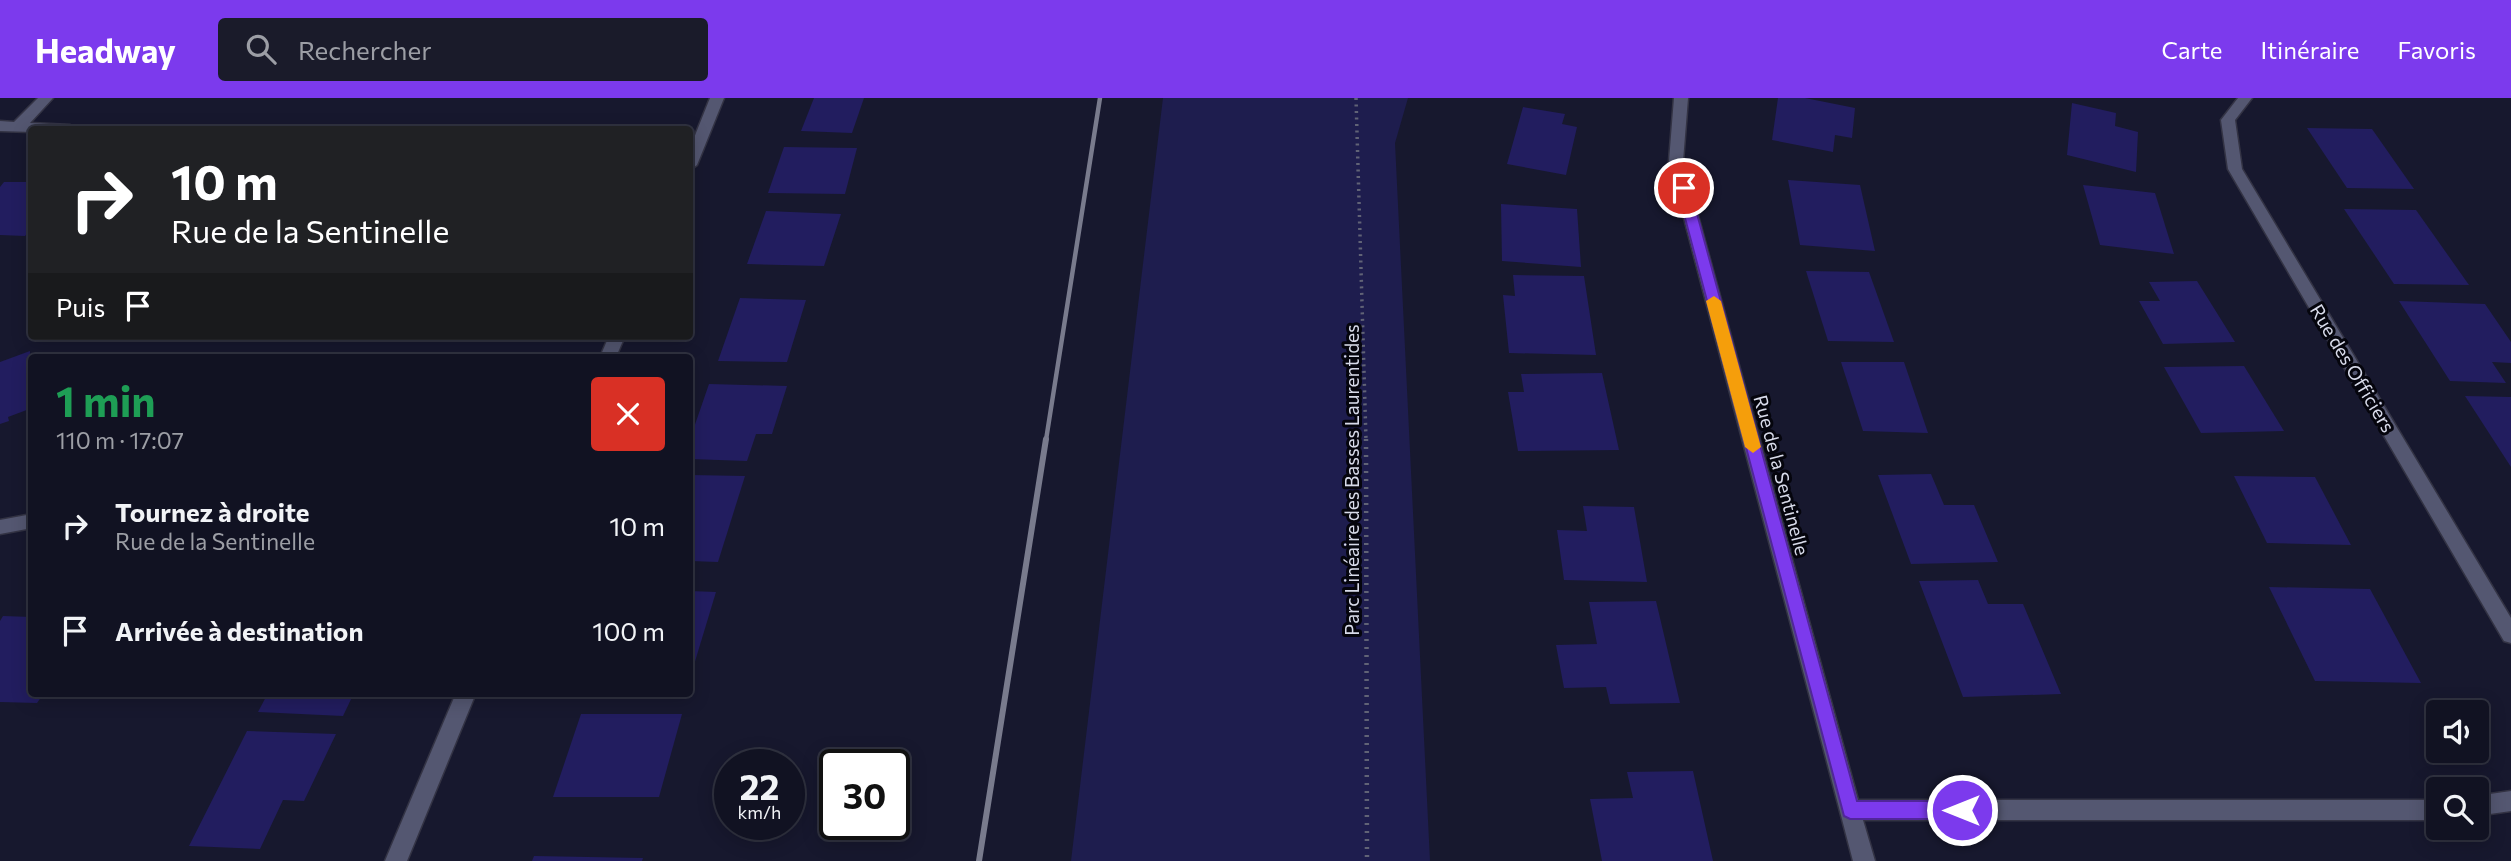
<!DOCTYPE html>
<html lang="fr">
<head>
<meta charset="utf-8">
<style>
  :root { --surface:#111222; --page:#1a1b2a; --text:#f1f3f6; --muted:#9c9ea5; --line:#303240; --accent:#7c3aed }
  body { margin:0; font-family:Commissioner,sans-serif; background:var(--page); color:var(--text); height:100vh; display:flex; flex-direction:column; font-size:26px; white-space:nowrap }
  * { box-sizing:border-box; margin:0 }
  p { font-size:23px; color:var(--muted) }
  .icon { flex:none; width:38px; height:38px; fill:none; stroke:currentColor; stroke-width:2; stroke-linecap:round; stroke-linejoin:round }
  .map { position:relative; flex:1; overflow:hidden }
  .details { position:absolute; left:28px; top:256px; width:665px; height:343px; display:flex; flex-direction:column; background:var(--surface); border-radius:7px; box-shadow:0 4px 18px #0003,0 0 0 2px var(--line) }
  .details>* { flex:none }
  .guide { position:absolute; left:28px; top:28px; width:665px; height:214px; border-radius:7px; box-shadow:0 4px 18px #0003,0 0 0 2px var(--line); background:#202124; color:#fff; overflow:hidden }
  .fabs { position:absolute; left:2426px; top:602px; display:grid; gap:14px }
  .fabs a { display:grid; place-items:center; width:63px; height:63px; border-radius:7px; background:var(--surface); box-shadow:0 4px 18px #0003,0 0 0 2px var(--line); font-size:35px }
  .speed { position:absolute; left:714px; top:651px; display:flex; gap:14px; font-size:35px; font-weight:700; text-align:center }
  .speed>* { display:grid; place-content:center; width:91px; height:91px; border-radius:50%; background:var(--surface); box-shadow:0 4px 18px #0003,0 0 0 2px var(--line); line-height:1 }
  .speed small { font-size:18px; font-weight:400 }
  .speed .limit { border:4px solid #111; border-radius:10px; background:#fff; color:#111 }
  .pin { position:absolute; display:grid; place-items:center; width:60px; height:60px; color:#fff; margin:-30px; border:4px solid #fff; border-radius:50%; box-shadow:0 2px 7px #0007 }
  .me { position:absolute; width:77px; margin:-38px; rotate:270deg; stroke-linejoin:round; filter:drop-shadow(0 0 5px #0008) }
  .turn { display:flex; align-items:center; gap:24px; height:147px; padding:0 28px; font-size:32px }
  .turn .icon { width:91px; height:91px; stroke-width:2.5 }
  .turn b { display:block; font-size:49px; line-height:60px }
  .then { display:flex; align-items:center; height:66px; padding:0 28px; background:#0003; gap:14px; font-size:26px }
  .round { display:grid; place-items:center; flex:none; width:74px; height:74px; border-radius:7px; background:var(--page) }
  .overview { display:flex; align-items:center; justify-content:space-between; height:119px; padding:0 28px }
  h1 { font-size:42px; font-weight:700; line-height:52px; color:#1e9e55 }
  ul { padding:0; list-style:none }
  li { display:flex; align-items:center; gap:21px; height:105px; padding:0 28px }
  li div { flex:1 }
  li b { display:block; font-size:26px }
  li em { font-style:normal }
  header { display:flex; align-items:center; gap:42px; box-sizing:border-box; height:98px; padding:0 35px; background:var(--accent); color:#fff }
  header strong { font-size:33px }
  nav { display:flex; gap:38px; margin-inline-start:auto; font-size:24px }
  .search { width:490px; height:63px; background:var(--page); display:flex; align-items:center; gap:18px; box-sizing:border-box; padding:0 24px; border-radius:7px; color:var(--muted); font-size:26px }
  .map>svg:first-child { display:block }
  .green { fill:#1e1d4e }
  .building { fill:#221d5f }
  .lines { fill:none; stroke-linecap:round; stroke-linejoin:round }
  .minor-casing { stroke:#334; stroke-width:3 }
  .path-far1 { stroke:#616376; stroke-width:3.5; stroke-dasharray:2 4.5; stroke-linecap:butt }
  .path { stroke:#616376; stroke-width:4.5; stroke-dasharray:2 6; stroke-linecap:butt }
  .minor { fill:#545771; fill-rule:evenodd }
  .rail-far1 { stroke:#797b8d; stroke-width:4.5 }
  .rail { stroke:#797b8d; stroke-width:6 }
  .route { fill:#7c3aed; stroke:#51269a; stroke-width:2 }
  .slow { fill:#f59e0b }
  .labels { text-anchor:middle; dominant-baseline:central; stroke-width:6; stroke-linejoin:round; paint-order:stroke }
  .street-label { font-size:19px; fill:#d8dbea; stroke:#05050d }
</style>
</head>
<body>
<header>
<strong>Headway</strong>
<div class="search"><svg class="icon" aria-label="search" viewBox="0 0 24 24"><circle cx="10" cy="10" r="6"/><path d="M15 15l6 6"/></svg>Rechercher</div>
<nav><a>Carte</a><a>Itinéraire</a><a>Favoris</a></nav>
</header>
<div class="map">
<svg width="2511" height="763" viewBox="0 0 2511 763">
  <rect width="100%" height="100%" fill="#17182e"/>
  <path class="green" d="M1163,0H1408L1395,45L1430,763H1071Z"/>
  <g class="building">
    <path d="M814,0H864L852,35L801,33Z"/>
    <path d="M1778,0H1805L1855,10L1852,40L1835,37L1833,54L1772,42Z"/>
    <path d="M2072,5L2116,15L2115,28L2138,34L2136,74L2067,57Z"/>
    <path d="M1523,9L1565,16L1562,26L1577,29L1566,77L1507,66Z"/>
    <path d="M2307,30L2372,31L2414,91L2347,90Z"/>
    <path d="M784,49L857,50L845,96L768,95Z"/>
    <path d="M1788,82L1860,87L1875,153L1800,147Z"/>
    <path d="M4,84H32V130L25,138L0,137V89Z"/>
    <path d="M2083,87L2155,95L2174,156L2100,147Z"/>
    <path d="M1501,106L1577,111L1581,169L1502,163Z"/>
    <path d="M2344,111L2416,112L2469,187L2394,186Z"/>
    <path d="M766,113L841,116L824,168L747,166Z"/>
    <path d="M1806,173L1869,174L1894,244L1828,243Z"/>
    <path d="M1513,177L1584,178L1596,257L1509,255L1503,197L1515,198Z"/>
    <path d="M2197,183L2235,244L2163,246L2139,203H2160L2149,184Z"/>
    <path d="M740,200L806,202L787,264L718,263Z"/>
    <path d="M2399,203L2485,206L2511,244V265L2492,264L2506,285L2450,283Z"/>
    <path d="M30,253L32,310L8,319L9,323L0,326V264Z"/>
    <path d="M1841,264H1904L1928,335L1863,333Z"/>
    <path d="M2244,268L2284,333L2201,335L2164,269Z"/>
    <path d="M1602,275L1619,352L1518,353L1508,294H1524L1521,276Z"/>
    <path d="M709,286L787,288L772,336H756L747,363L690,361V341Z"/>
    <path d="M2465,298L2511,299V369Z"/>
    <path d="M1931,376L1944,407H1974L1998,464L1911,466L1878,377Z"/>
    <path d="M690,377L745,378L718,464L690,463Z"/>
    <path d="M2234,378L2315,379L2351,447L2267,445Z"/>
    <path d="M1583,408L1634,409L1647,484L1564,482L1557,432L1587,433Z"/>
    <path d="M1978,482L1988,506H2023L2061,596L1963,599L1919,483Z"/>
    <path d="M2269,489L2370,491L2421,585L2315,583Z"/>
    <path d="M690,493L716,494L690,580Z"/>
    <path d="M1656,503L1680,605L1610,606L1606,589L1564,590L1556,547L1597,546L1589,504Z"/>
    <path d="M3,518L32,519V595H44L37,605L0,604V523Z"/>
    <path d="M268,595H354L343,618L258,614Z"/>
    <path d="M581,616H682L659,699H553Z"/>
    <path d="M247,633L336,636L304,703L283,702L260,751L189,748Z"/>
    <path d="M1693,673L1713,763H1602L1590,701L1633,700L1627,674Z"/>
    <path d="M534,758L643,760L642,763H532Z"/>
  </g>
  <g class="lines">
    <g class="minor-casing">
      <g id="minor">
        <path d="M38,0H53L30,25L70,27L77,32H32V34L0,33V23L14,24Z"/>
        <path d="M710,0H724L697,67L690,72V50Z"/>
        <path d="M1674,0H1688L1683,63L1858,702H2438V722H1863L1875,763H1853L1669,63Z"/>
        <path d="M2238,0H2252L2235,22L2242,71L2511,520V545L2504,543L2228,71L2221,22Z"/>
        <path d="M609,238H625L616,259H600Z"/>
        <path d="M32,416V430L0,436V422Z"/>
        <path d="M456,595H476L407,763H385Z"/>
        <path d="M2511,693V713L2476,718V698Z"/>
      </g>
    </g>
    <path class="path-far1" d="M1356,0L1366,342"/>
    <path class="path" d="M1366,341L1367,763"/>
    <use href="#minor" class="minor"/>
    <path class="rail-far1" d="M1046,342L1100,0"/>
    <path class="rail" d="M979,763L1046,341"/>
  </g>
  <path class="route" d="M1684,86L1690,90L1857,703H1962L1969,706L1971,712L1969,718L1962,721H1850L1844,718L1677,90Z"/>
  <path class="slow" d="M1714,198L1721,203L1761,349L1753,355L1745,349L1706,203Z"/>
  <g class="labels">
    <g class="street-label">
      <text transform="translate(2353 270) rotate(59)">Rue des Officiers</text>
      <text transform="translate(1782 377) rotate(75)">Rue de la Sentinelle</text>
      <text transform="translate(1351 382) rotate(-90)">Parc Linéaire des Basses Laurentides</text>
    </g>
  </g>
</svg>
<div class="fabs">
<a><svg class="icon" aria-label="sound" viewBox="0 0 24 24"><path d="M4 9h4l5-4v14l-5-4H4zM17 9q2 3 0 6"/></svg></a>
<a><svg class="icon" aria-label="search" viewBox="0 0 24 24"><circle cx="10" cy="10" r="6"/><path d="M15 15l6 6"/></svg></a>
</div>
<div class="speed"><div>22<small>km/h</small></div><div class="limit">30</div></div>
<div class="pin" style="left:1684px;top:90px;background:#d93025"><svg class="icon" aria-label="arrive" viewBox="0 0 24 24"><path d="M6 21V4h12l-3 4 3 4H6"/></svg></div>
<svg class="me" style="left:1962px;top:712px" viewBox="-20 -20 40 40"><circle r="17" fill="#7c3aed" stroke="#fff" stroke-width="3"/><path d="M0-11L8 9 0 5-8 9z" fill="#fff"/></svg>
<div class="guide">
<div class="turn"><svg class="icon" aria-label="right" viewBox="0 0 24 24"><path d="M7 20v-9h11M14 6l5 5-5 5"/></svg><div><b>10 m</b>Rue de la Sentinelle</div></div>
<div class="then">Puis<svg class="icon" aria-label="arrive" viewBox="0 0 24 24"><path d="M6 21V4h12l-3 4 3 4H6"/></svg></div>
</div>
<section class="details">
<div class="overview"><div><h1>1 min</h1><p>110 m · 17:07</p></div><a class="round" style="background:#d93025;color:#fff"><svg class="icon" aria-label="close" viewBox="0 0 24 24"><path d="M6 6l12 12M18 6L6 18"/></svg></a></div>
<ul>
<li><svg class="icon" aria-label="right" viewBox="0 0 24 24"><path d="M7 20v-9h11M14 6l5 5-5 5"/></svg><div><b>Tournez à droite</b><p>Rue de la Sentinelle</p></div><em>10 m</em></li>
<li><svg class="icon" aria-label="arrive" viewBox="0 0 24 24"><path d="M6 21V4h12l-3 4 3 4H6"/></svg><div><b>Arrivée à destination</b></div><em>100 m</em></li>
</ul>
</section>
</div>
</body>
</html>
